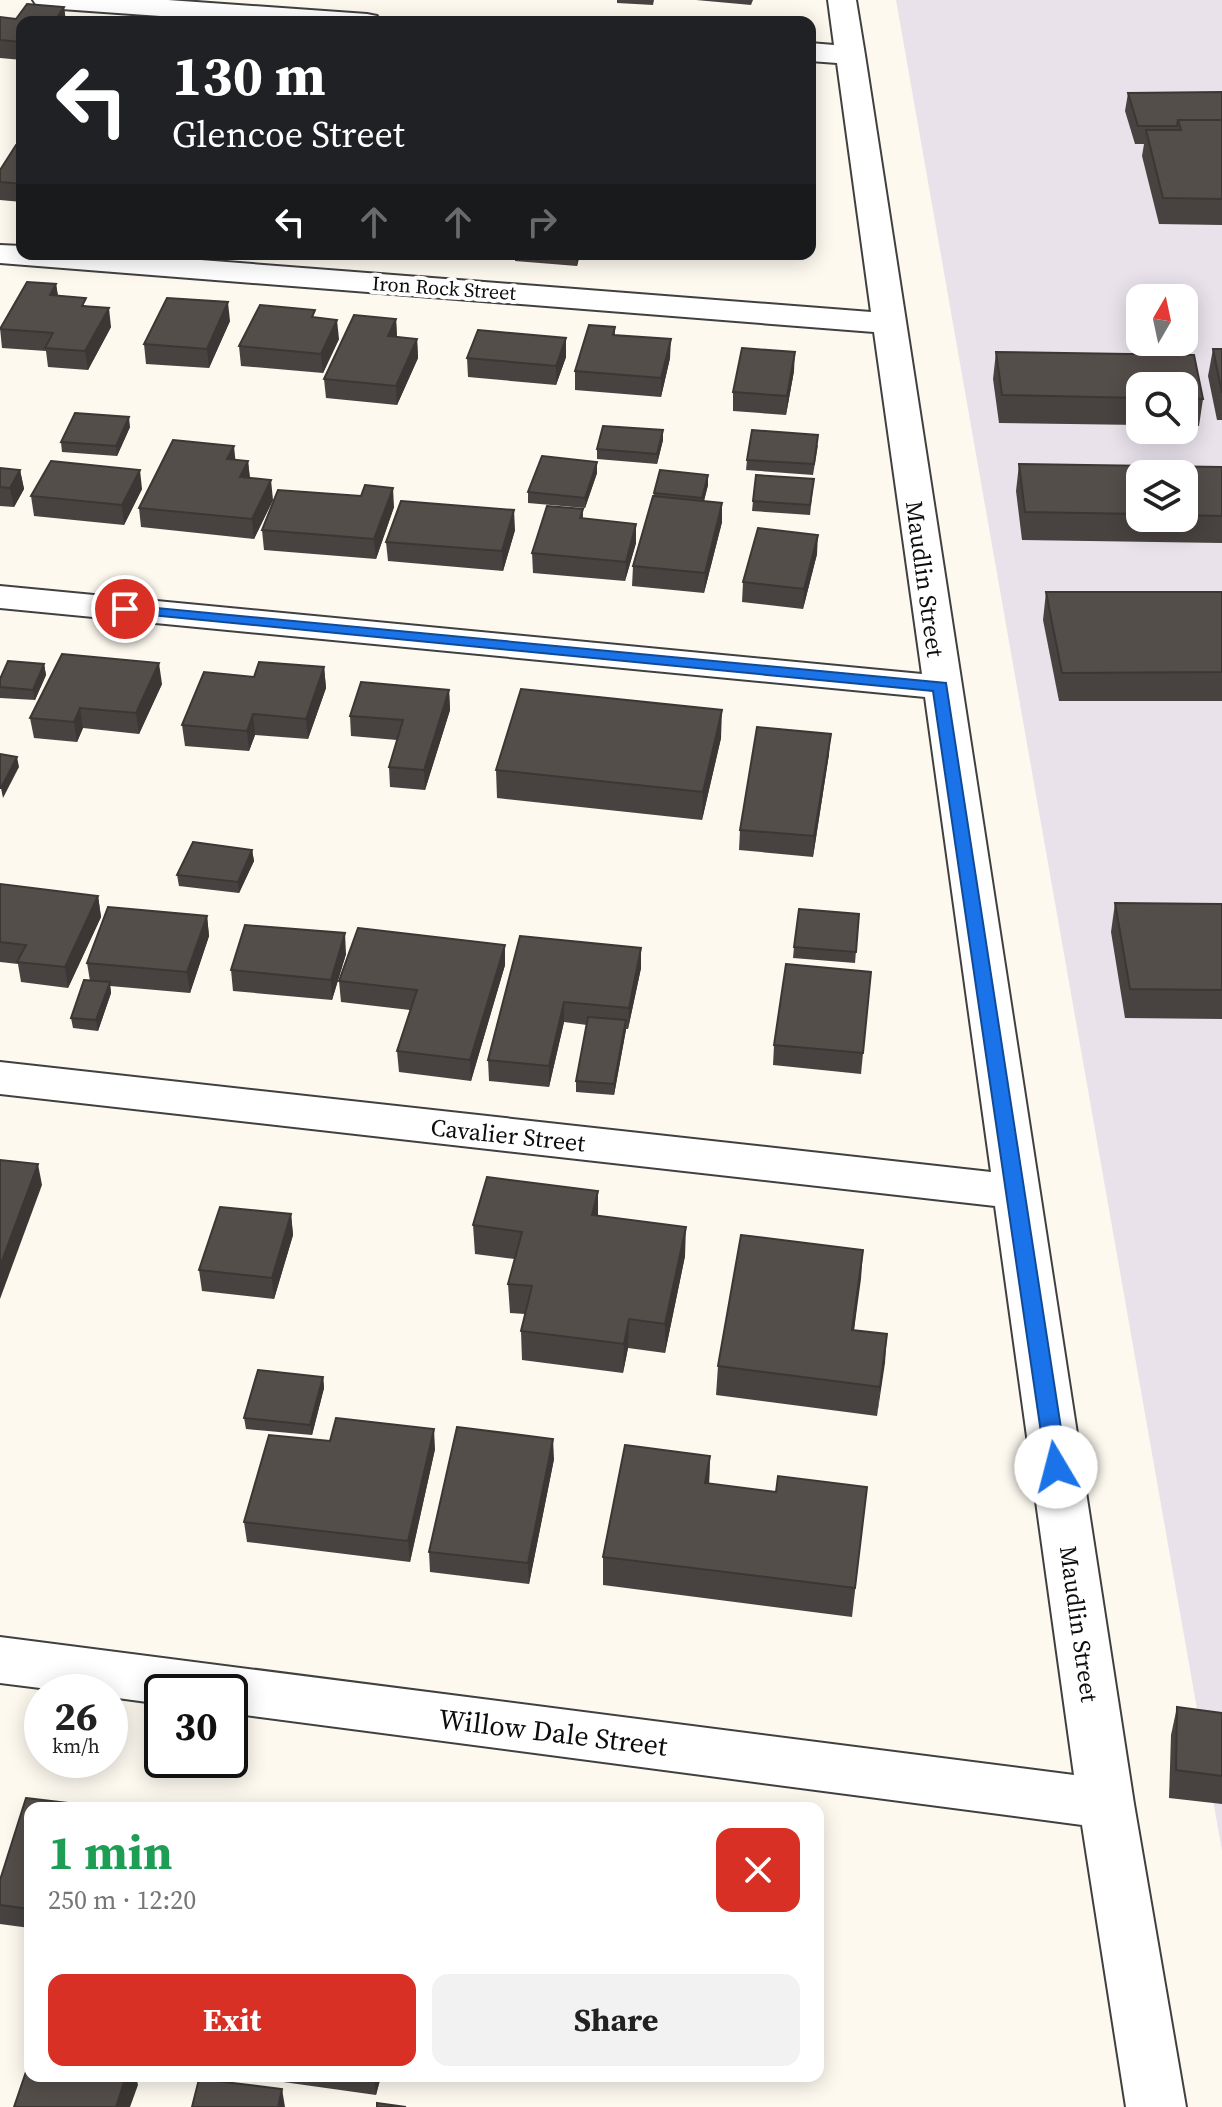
<!DOCTYPE html>
<html lang="en">
<head>
<meta charset="utf-8">
<style>
  :root { --surface:#fff; --page:#f2f2f2; --text:#222; --muted:#767676; --accent:#d93025 }
  body { margin:0; font-family:"Source Serif 4",serif; background:var(--page); color:var(--text); height:100vh; display:flex; flex-direction:column; font-size:30px; white-space:nowrap }
  * { box-sizing:border-box; margin:0 }
  p { font-size:26px; color:var(--muted) }
  .icon { flex:none; width:44px; height:44px; fill:none; stroke:currentColor; stroke-width:2; stroke-linecap:round; stroke-linejoin:round }
  .map { position:relative; flex:1; overflow:hidden }
  .drawer { position:absolute; left:24px; top:1802px; width:800px; height:280px; display:flex; flex-direction:column; background:var(--surface); border-radius:16px; box-shadow:0 4px 20px #0003 }
  .drawer>* { flex:none }
  .guide { position:absolute; left:16px; top:16px; width:800px; height:244px; border-radius:16px; box-shadow:0 4px 20px #0003; background:#202124; color:#fff; overflow:hidden }
  .needle { width:52px; rotate:9deg }
  .fabs { position:absolute; left:1126px; top:284px; display:grid; gap:16px }
  .fabs a { display:grid; place-items:center; width:72px; height:72px; border-radius:16px; background:var(--surface); box-shadow:0 4px 20px #0003; font-size:40px }
  .speed { position:absolute; left:24px; top:1674px; display:flex; gap:16px; font-size:40px; font-weight:700; text-align:center }
  .speed>* { display:grid; place-content:center; width:104px; height:104px; border-radius:50%; background:var(--surface); box-shadow:0 4px 20px #0003; line-height:1 }
  .speed small { font-size:20px; font-weight:400 }
  .speed .limit { border:4px solid #111; border-radius:12px; background:#fff; color:#111 }
  .pin { position:absolute; display:grid; place-items:center; width:68px; height:68px; color:#fff; margin:-34px; border:4px solid #fff; border-radius:50%; box-shadow:0 2px 8px #0007 }
  .me { position:absolute; width:88px; margin:-44px; rotate:352deg; stroke-linejoin:round; filter:drop-shadow(0 0 6px #0008) }
  .turn { display:flex; align-items:center; gap:28px; height:168px; padding:0 24px; font-size:36px }
  .turn .icon { width:104px; height:104px; stroke-width:2.5 }
  .turn b { display:block; font-size:56px; line-height:68px }
  .lanes { display:flex; align-items:center; height:76px; padding:0 24px; background:#0003; justify-content:center; gap:40px; direction:ltr }
  .lanes .off { opacity:.35 }
  .round { display:grid; place-items:center; flex:none; width:84px; height:84px; border-radius:16px; background:var(--page) }
  .summary { display:flex; align-items:center; justify-content:space-between; height:136px; padding:0 24px }
  h1 { font-size:48px; font-weight:700; line-height:60px; color:#1e9e55 }
  .cta { display:flex; gap:16px; margin-top:auto; padding:16px 24px }
  .cta a { flex:1; height:92px; border-radius:16px; background:var(--accent); color:#fff; font-size:32px; font-weight:700; line-height:92px; text-align:center }
  .cta a+a { background:var(--page); color:var(--text) }
  .map>svg:first-child { display:block }
  .industrial { fill:#e9e2eb; fill-rule:evenodd }
  .lines { fill:none; stroke-linecap:round; stroke-linejoin:round }
  .street-casing { stroke:#404040; stroke-width:4 }
  .street { fill:#fff; fill-rule:evenodd }
  .wall { fill:#484340; fill-rule:evenodd }
  .shaded-wall { fill:#3b3734 }
  .building { fill:#544e4b; stroke:#3b3734; stroke-width:2 }
  .route { fill:#1a73e8; stroke:#114b97; stroke-width:2 }
  .labels { text-anchor:middle; dominant-baseline:central; stroke-width:8; stroke-linejoin:round; paint-order:stroke }
  .far-street-label { font-size:20px; fill:#0d0d0d; stroke:#fff }
  .street-label { font-size:24px; fill:#0d0d0d; stroke:#fff }
  .near-street-label { font-size:28px; fill:#0d0d0d; stroke:#fff }
</style>
</head>
<body>
<div class="map">
<svg width="1222" height="2107" viewBox="0 0 1222 2107">
  <rect width="100%" height="100%" fill="#fdf9ef"/>
  <path class="industrial" d="M896,0H1222V1851ZM1140,298H1184V342H1140ZM1140,386H1184V430H1140ZM1140,474H1184V518H1140Z"/>
  <g class="lines">
    <g class="street-casing">
      <g id="street">
        <path d="M33,0H168L367,14L377,16L381,22H245L47,8L37,6Z"/>
        <path d="M828,0H856L865,55L1134,1804L1186,2107H1126L1082,1825L230,1713V1692H162V1704L110,1697V1692H72L0,1683V1637L1074,1775L995,1206L0,1094V1062L991,1172L925,697L0,608V586L922,674L874,332L0,263V245L22,246V254H123L871,312L837,63L810,61V43L834,45Z"/>
      </g>
    </g>
    <use href="#street" class="street"/>
  </g>
  <g class="wall">
    <path d="M617,0H654L653,5L617,3Z"/>
    <path d="M696,0H753L751,5Z"/>
    <path d="M64,7L66,22H22V60L0,58V17L16,19Z"/>
    <path d="M1222,92V225L1159,224L1142,156L1144,144H1135L1125,111L1128,93Z"/>
    <path d="M22,146V202L0,200V170Z"/>
    <path d="M515,254H580L577,266L515,261Z"/>
    <path d="M658,254H694L693,257Z"/>
    <path d="M708,254H779L778,259Z"/>
    <path d="M56,284L58,296L87,306L111,327L88,370L48,367L46,351L2,348L0,328Z"/>
    <path d="M316,318L339,339L323,373L241,366L239,346Z"/>
    <path d="M396,319L397,337L417,339L418,358L397,405L326,398L324,379Z"/>
    <path d="M230,321L209,368L146,364L144,344Z"/>
    <path d="M615,327V335L670,358L661,397L575,390V371Z"/>
    <path d="M1213,349H1222V420H1217L1208,376Z"/>
    <path d="M996,352L1194,355L1203,399L1199,426H1184V386H1140V425L999,423L993,379Z"/>
    <path d="M566,357L556,385L468,377L467,358Z"/>
    <path d="M794,371L786,415L733,411V392Z"/>
    <path d="M130,427L117,456L62,452L61,442Z"/>
    <path d="M663,440L657,464L597,459V449Z"/>
    <path d="M818,445L813,475L746,470L747,460Z"/>
    <path d="M248,461L250,478L273,500L254,539L141,527L139,508Z"/>
    <path d="M597,462V473L585,508L528,503V492Z"/>
    <path d="M1019,464L1222,467V543L1022,540L1016,491ZM1140,474H1184V518H1140Z"/>
    <path d="M0,468L20,470L24,489L14,507L0,506Z"/>
    <path d="M814,479L810,515L752,511L753,501Z"/>
    <path d="M708,485L704,501L722,522L704,593L632,586L633,566L654,493Z"/>
    <path d="M142,489L124,525L34,516L31,496Z"/>
    <path d="M394,507L376,559L264,550L262,530Z"/>
    <path d="M583,509V518L636,543L625,581L533,573L532,553Z"/>
    <path d="M515,530L503,571L388,561L386,542Z"/>
    <path d="M817,554L803,609L742,602L743,582Z"/>
    <path d="M1046,592H1222V701H1059L1043,620Z"/>
    <path d="M44,664L46,675L35,700L0,698V679Z"/>
    <path d="M324,667L326,688L308,739L255,735L249,751L185,746L182,725L254,677Z"/>
    <path d="M162,684L139,734L83,728L77,742L34,738L30,718Z"/>
    <path d="M449,690L450,710L425,790L390,787L389,767L397,740L351,736L350,716Z"/>
    <path d="M721,738L702,820L497,798L496,770Z"/>
    <path d="M829,754L813,857L739,850L740,830Z"/>
    <path d="M252,850L254,861L239,893L179,886L177,875Z"/>
    <path d="M0,884L98,896L101,917L68,988L21,982L18,964L0,962Z"/>
    <path d="M1115,903L1222,904V1019L1125,1018L1111,932Z"/>
    <path d="M859,914L855,963L793,958L794,947Z"/>
    <path d="M207,916L209,936L190,993L110,986L111,993L98,1031L73,1028L71,1018L90,981L87,963Z"/>
    <path d="M520,936L641,948V968L628,1029H626L614,1095L576,1092V1081L587,1025L564,1022L549,1087L489,1081L488,1060Z"/>
    <path d="M505,945V965L471,1081L399,1072L397,1051L410,1010L341,1002L339,981Z"/>
    <path d="M346,954L332,1000L233,991L231,970Z"/>
    <path d="M871,972L861,1074L773,1065L774,1045Z"/>
    <path d="M291,1214L293,1235L274,1299L202,1291L199,1270Z"/>
    <path d="M598,1216L685,1256L665,1353L628,1348L623,1373L522,1360L521,1331L525,1314L510,1313L508,1284L515,1259L475,1254L473,1225Z"/>
    <path d="M863,1250L854,1330L887,1334L877,1416L716,1395L718,1366Z"/>
    <path d="M323,1377L324,1388L312,1435L246,1429L244,1418Z"/>
    <path d="M435,1449L410,1562L247,1542L244,1522Z"/>
    <path d="M710,1456L709,1484L776,1492L867,1487L852,1617L603,1585V1557Z"/>
    <path d="M554,1459L529,1584L430,1572L429,1552Z"/>
    <path d="M1177,1707L1222,1713V1804L1169,1798L1171,1735Z"/>
    <path d="M30,1808V1928L0,1924V1880Z"/>
    <path d="M275,2076H381L376,2095L276,2081Z"/>
  </g>
  <g class="shaded-wall">
    <path d="M64,7L66,22H54Z"/>
    <path d="M576,254H580L577,266Z"/>
    <path d="M56,284L59,303L50,295Z"/>
    <path d="M228,302L230,321L209,368L207,349Z"/>
    <path d="M109,308L111,327L88,370L85,351Z"/>
    <path d="M396,319L397,338L388,336Z"/>
    <path d="M337,320L339,339L323,373L321,354Z"/>
    <path d="M566,338V357L556,385V366Z"/>
    <path d="M417,339L418,358L397,405L396,386Z"/>
    <path d="M671,339L670,358L661,397V378Z"/>
    <path d="M795,352L794,371L786,415L787,396Z"/>
    <path d="M129,417L130,427L117,456L116,446Z"/>
    <path d="M663,430V440L657,464V454Z"/>
    <path d="M234,446L236,466L227,459Z"/>
    <path d="M248,461L250,481L240,477Z"/>
    <path d="M597,462V473L585,508V498Z"/>
    <path d="M20,470L24,489L14,507L10,488Z"/>
    <path d="M140,470L142,489L124,525L122,505Z"/>
    <path d="M708,475V485L702,508V498Z"/>
    <path d="M271,480L273,500L254,539L252,519Z"/>
    <path d="M393,488L394,507L376,559L374,539Z"/>
    <path d="M722,503V522L704,593L705,573Z"/>
    <path d="M514,510L515,530L503,571L502,551Z"/>
    <path d="M636,524V543L625,581L626,562Z"/>
    <path d="M818,535L817,554L803,609L804,589Z"/>
    <path d="M159,663L162,684L139,734L136,713Z"/>
    <path d="M44,664L46,675L35,700L33,690Z"/>
    <path d="M324,667L326,688L308,739L306,719Z"/>
    <path d="M449,690L450,710L425,790L424,770Z"/>
    <path d="M80,708L83,728L77,742L74,722Z"/>
    <path d="M722,710L721,738L702,820L703,792Z"/>
    <path d="M253,714L255,735L249,751L247,731Z"/>
    <path d="M831,734L829,754L813,857L814,836Z"/>
    <path d="M17,757L19,767L3,798L1,788Z"/>
    <path d="M252,850L254,861L239,893L238,882Z"/>
    <path d="M98,896L101,917L68,988L65,967Z"/>
    <path d="M207,916L209,936L190,993L187,972Z"/>
    <path d="M345,933L346,954L332,1000L331,980Z"/>
    <path d="M505,945V965L471,1081L470,1060Z"/>
    <path d="M641,948V968L628,1029L629,1008Z"/>
    <path d="M110,982L111,993L98,1031L96,1020Z"/>
    <path d="M564,1002V1022L549,1087V1066Z"/>
    <path d="M626,1020V1030L614,1095V1084Z"/>
    <path d="M38,1164L42,1185L0,1299V1266Z"/>
    <path d="M598,1191V1220L592,1215Z"/>
    <path d="M291,1214L293,1235L274,1299L272,1278Z"/>
    <path d="M686,1227L685,1256L665,1353V1324Z"/>
    <path d="M863,1250L861,1279L850,1359L852,1330Z"/>
    <path d="M629,1319L628,1348L623,1373L624,1344Z"/>
    <path d="M887,1334L885,1363L877,1416L880,1387Z"/>
    <path d="M323,1377L324,1388L312,1435L310,1425Z"/>
    <path d="M434,1429L435,1449L410,1562L408,1541Z"/>
    <path d="M553,1439L554,1459L529,1584L528,1563Z"/>
    <path d="M710,1456L709,1485L705,1483Z"/>
    <path d="M126,2076H136L138,2085L130,2107H116Z"/>
    <path d="M374,2076H381L376,2095Z"/>
    <path d="M282,2089L285,2107H278Z"/>
  </g>
  <g class="building">
    <path d="M27,4L64,7L54,22H22V42L0,40V17L16,19Z"/>
    <path d="M1222,92V120H1178L1177,126H1138L1128,93Z"/>
    <path d="M1178,120H1222V199L1163,198L1146,130H1181Z"/>
    <path d="M16,145L22,146V184L0,182V170Z"/>
    <path d="M27,282L56,284L50,295L86,298L82,306L109,308L85,351L45,348L53,333L0,329Z"/>
    <path d="M167,298L228,302L207,349L144,344Z"/>
    <path d="M260,305L315,310L312,317L337,320L321,354L239,346Z"/>
    <path d="M354,315L396,319L388,336L417,339L396,386L324,379Z"/>
    <path d="M589,325L615,327L613,335L671,339L661,378L575,371Z"/>
    <path d="M478,330L566,338L556,366L467,358Z"/>
    <path d="M742,348L795,352L787,396L733,392Z"/>
    <path d="M1213,349H1222V393Z"/>
    <path d="M996,352L1194,355L1203,399L1184,398V386H1140V398L1002,395Z"/>
    <path d="M75,413L129,417L116,446L61,442Z"/>
    <path d="M603,426L663,430L657,454L597,449Z"/>
    <path d="M752,430L818,435L814,464L747,460Z"/>
    <path d="M173,440L234,446L227,459L248,461L240,477L271,480L252,519L139,508Z"/>
    <path d="M542,456L597,462L585,498L528,492Z"/>
    <path d="M51,461L140,470L122,505L31,496Z"/>
    <path d="M1019,464L1222,467V516L1184,515V474H1140V514L1025,512Z"/>
    <path d="M0,468L20,470L10,488L0,487Z"/>
    <path d="M660,470L708,475L702,498L654,493Z"/>
    <path d="M756,475L814,479L810,505L753,501Z"/>
    <path d="M365,485L393,488L374,539L262,530L278,490L361,496Z"/>
    <path d="M653,496L722,503L705,573L633,566Z"/>
    <path d="M401,501L514,510L502,551L386,542Z"/>
    <path d="M547,506L583,509L580,518L636,524L626,562L532,553Z"/>
    <path d="M758,528L818,535L804,589L743,582Z"/>
    <path d="M1046,592H1222V672L1062,673Z"/>
    <path d="M62,654L159,663L136,713L80,708L74,722L30,718Z"/>
    <path d="M8,661L44,664L33,690L0,687V679Z"/>
    <path d="M259,662L324,667L306,719L253,714L247,731L182,725L204,672L254,677Z"/>
    <path d="M361,682L449,690L424,770L389,767L403,720L350,716Z"/>
    <path d="M521,689L722,710L703,792L496,770Z"/>
    <path d="M757,727L831,734L814,836L740,830Z"/>
    <path d="M0,754L17,757L1,788H0Z"/>
    <path d="M193,842L252,850L238,882L177,875Z"/>
    <path d="M0,884L98,896L65,967L17,962L26,945L0,942Z"/>
    <path d="M1115,903L1222,904V990L1130,989Z"/>
    <path d="M108,907L207,916L187,972L87,963Z"/>
    <path d="M799,909L859,914L856,952L794,947Z"/>
    <path d="M245,925L345,933L331,980L231,970Z"/>
    <path d="M358,928L505,945L470,1060L397,1051L417,990L339,981Z"/>
    <path d="M520,936L641,948L629,1008L564,1002L549,1066L488,1060Z"/>
    <path d="M786,964L871,972L863,1053L774,1045Z"/>
    <path d="M84,980L110,982L96,1020L71,1018Z"/>
    <path d="M588,1017L626,1020L614,1084L576,1081Z"/>
    <path d="M0,1160L38,1164L0,1266Z"/>
    <path d="M487,1177L598,1191L592,1215L686,1227L665,1324L629,1319L624,1344L521,1331L532,1286L508,1284L522,1232L473,1225Z"/>
    <path d="M220,1207L291,1214L272,1278L199,1270Z"/>
    <path d="M741,1235L863,1250L852,1330L887,1334L880,1387L718,1366Z"/>
    <path d="M258,1370L323,1377L310,1425L244,1418Z"/>
    <path d="M336,1418L434,1429L408,1541L244,1522L269,1435L330,1441Z"/>
    <path d="M457,1427L553,1439L528,1563L429,1552Z"/>
    <path d="M625,1445L710,1456L705,1483L776,1492L778,1476L867,1487L855,1588L603,1557Z"/>
    <path d="M1177,1707L1222,1713V1776L1176,1770Z"/>
    <path d="M26,1798L110,1808H30V1909L0,1905V1880Z"/>
    <path d="M30,2060V2076H126L116,2107H14Z"/>
    <path d="M199,2079L282,2089L278,2107H192Z"/>
    <path d="M377,2103L406,2107H377Z"/>
  </g>
  <path class="route" d="M125,605L946,683L1067,1467L1064,1473L1056,1476L1049,1473L1046,1467L933,691L120,612L118,609Z"/>
  <g class="labels">
    <g class="far-street-label">
      <text transform="translate(444 288) rotate(4)">Iron Rock Street</text>
    </g>
    <g class="street-label">
      <text transform="translate(925 579) rotate(82)">Maudlin Street</text>
      <text transform="translate(508 1135) rotate(6)">Cavalier Street</text>
      <text transform="translate(1079 1624) rotate(82)">Maudlin Street</text>
    </g>
    <g class="near-street-label">
      <text transform="translate(553 1732) rotate(7)">Willow Dale Street</text>
    </g>
  </g>
</svg>
<div class="fabs">
<a><svg class="needle" viewBox="-14 -14 28 28"><path d="M0-13l5 13h-10z" fill="#e53935"/><path d="M0 13l5-13h-10z" fill="#767676"/></svg></a>
<a><svg class="icon" aria-label="search" viewBox="0 0 24 24"><circle cx="10" cy="10" r="6"/><path d="M15 15l6 6"/></svg></a>
<a><svg class="icon" aria-label="layers" viewBox="0 0 24 24"><path d="M12 4l9 5-9 5-9-5zM3 14l9 5 9-5"/></svg></a>
</div>
<div class="speed"><div>26<small>km/h</small></div><div class="limit">30</div></div>
<div class="pin" style="left:125px;top:609px;background:#d93025"><svg class="icon" aria-label="arrive" viewBox="0 0 24 24"><path d="M6 21V4h12l-3 4 3 4H6"/></svg></div>
<svg class="me" style="left:1056px;top:1467px" viewBox="-20 -20 40 40"><circle r="19" fill="#fff"/><path d="M0-13L10 11 0 6-10 11z" fill="#1a73e8"/></svg>
<div class="guide">
<div class="turn"><svg class="icon" aria-label="left" viewBox="0 0 24 24"><path d="M17 20v-9H6M10 6l-5 5 5 5"/></svg><div><b>130 m</b>Glencoe Street</div></div>
<div class="lanes"><svg class="icon" aria-label="left" viewBox="0 0 24 24"><path d="M17 20v-9H6M10 6l-5 5 5 5"/></svg><svg class="icon off" aria-label="ahead" viewBox="0 0 24 24"><path d="M12 20V5M6 11l6-6 6 6"/></svg><svg class="icon off" aria-label="ahead" viewBox="0 0 24 24"><path d="M12 20V5M6 11l6-6 6 6"/></svg><svg class="icon off" aria-label="right" viewBox="0 0 24 24"><path d="M7 20v-9h11M14 6l5 5-5 5"/></svg></div>
</div>
<section class="drawer">
<div class="summary"><div><h1>1 min</h1><p>250 m · 12:20</p></div><a class="round" style="background:#d93025;color:#fff"><svg class="icon" aria-label="close" viewBox="0 0 24 24"><path d="M6 6l12 12M18 6L6 18"/></svg></a></div>
<div class="cta"><a>Exit</a><a>Share</a></div>
</section>
</div>
</body>
</html>
